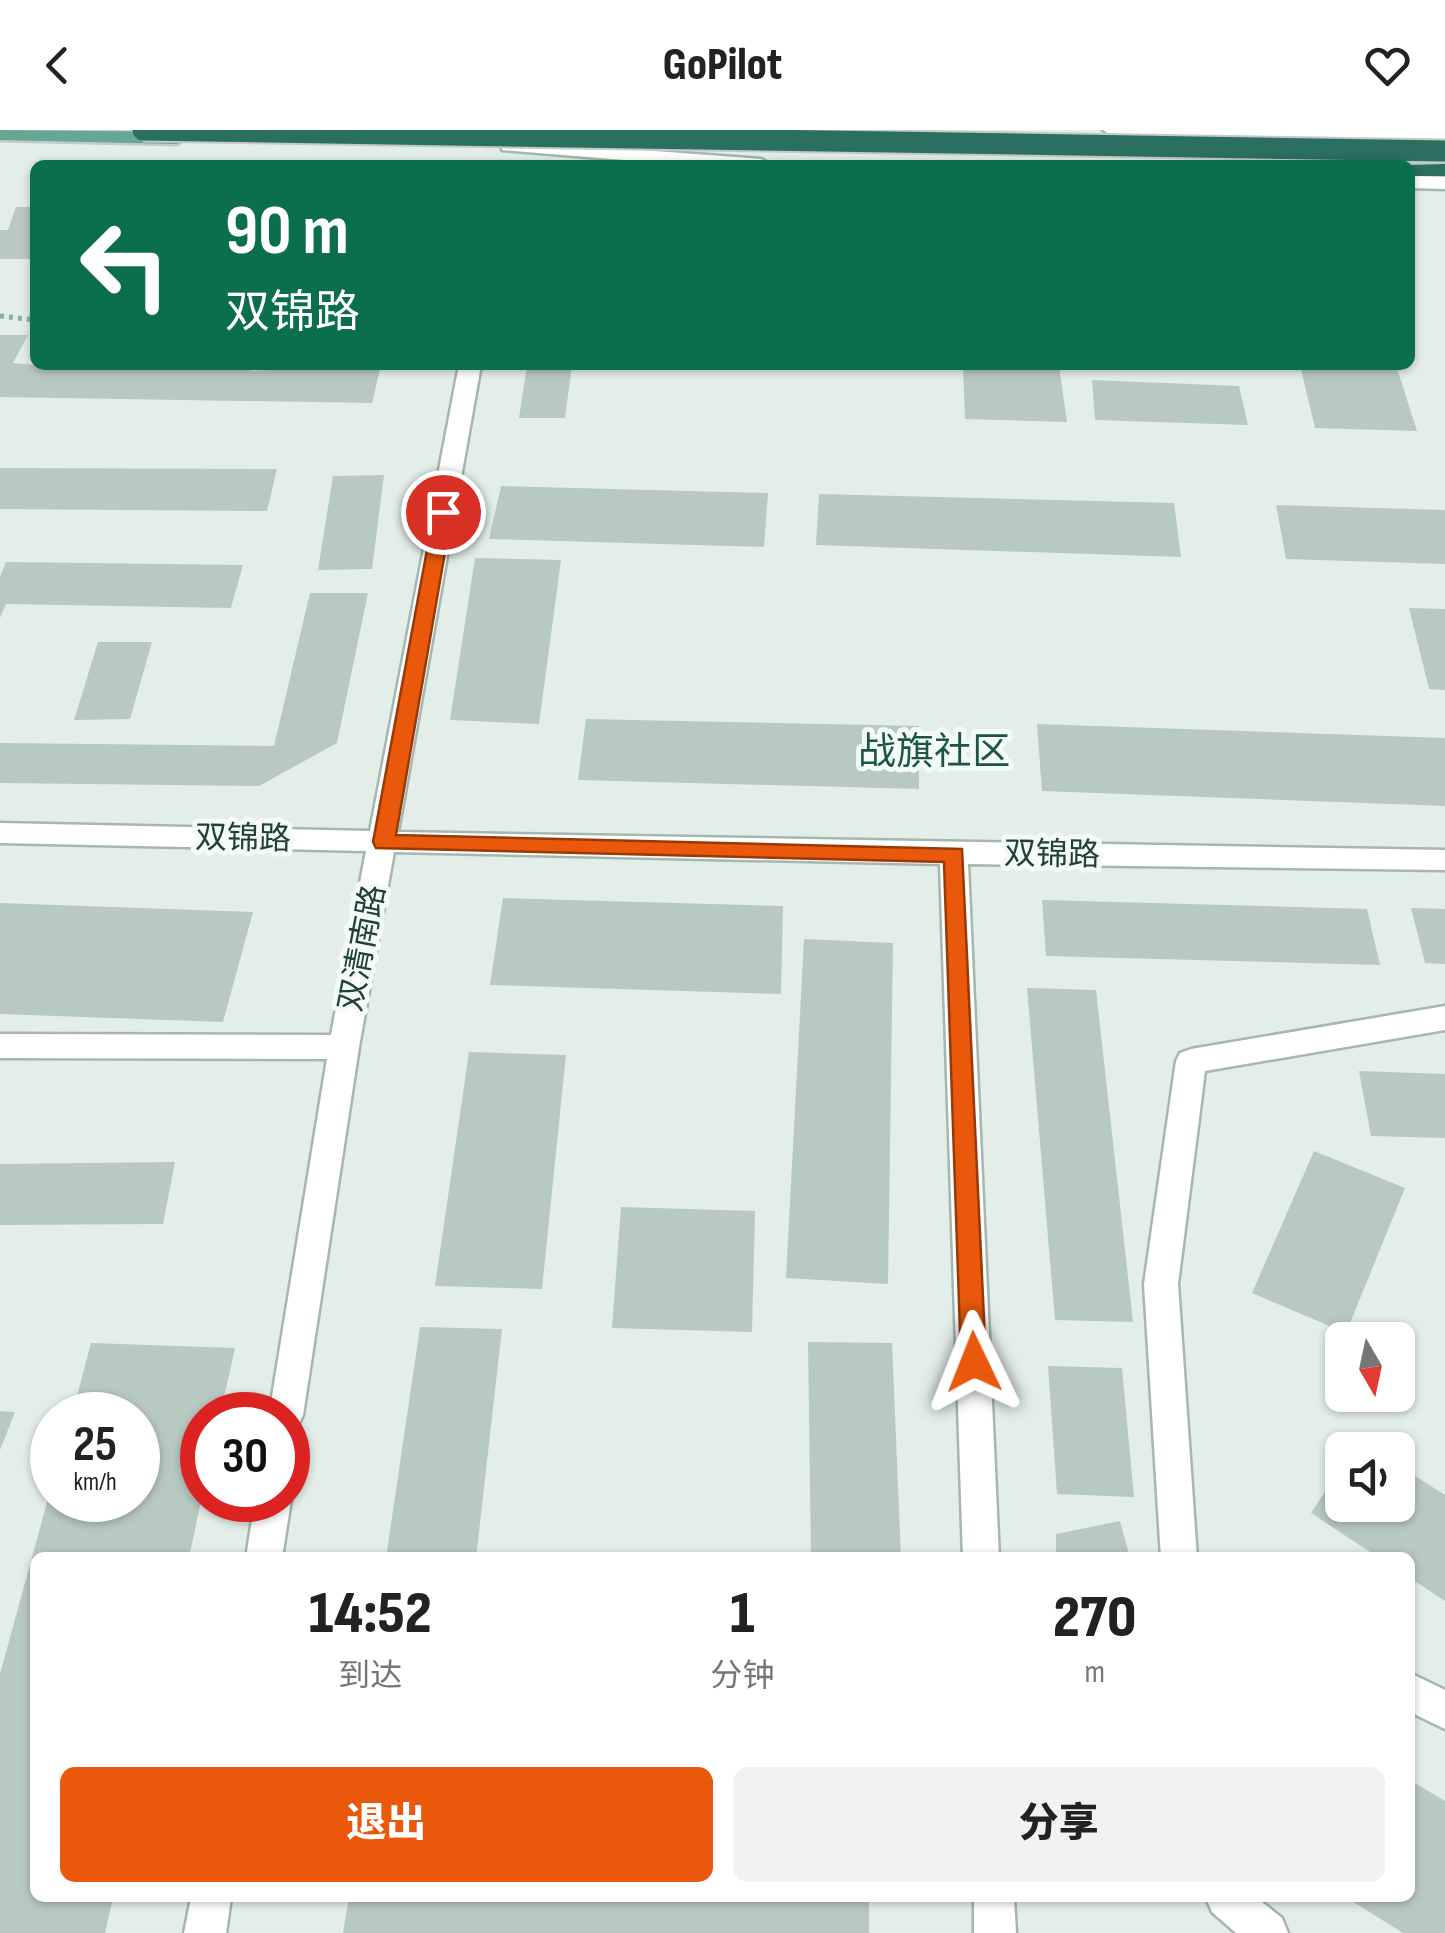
<!DOCTYPE html>
<html lang="zh">
<head>
<meta charset="utf-8">
<style>
  :root { --surface:#fff; --page:#f2f2f2; --text:#222; --muted:#767676; --accent:#ea580c }
  body { margin:0; font-family:"Sofia Sans Condensed","Noto Sans SC",sans-serif; background:var(--page); color:var(--text); height:100vh; display:flex; flex-direction:column; font-size:38px; white-space:nowrap }
  * { box-sizing:border-box; margin:0 }
  p { font-size:32px; color:var(--muted) }
  .icon { flex:none; width:55px; height:55px; fill:none; stroke:currentColor; stroke-width:2; stroke-linecap:round; stroke-linejoin:round }
  .map { position:relative; flex:1; overflow:hidden }
  .drawer { position:absolute; left:30px; top:1422px; width:1385px; height:350px; display:flex; flex-direction:column; background:var(--surface); border-radius:15px; box-shadow:0 2px 8px #0004 }
  .drawer>* { flex:none }
  .hud { position:absolute; left:30px; top:30px; width:1385px; height:210px; border-radius:15px; box-shadow:0 2px 8px #0004; background:#0b6e4f; color:#fff; overflow:hidden }
  .needle { width:65px; rotate:171deg }
  .tools { position:absolute; left:1325px; top:1192px; display:grid; gap:20px }
  .tools a { display:grid; place-items:center; width:90px; height:90px; border-radius:15px; background:var(--surface); box-shadow:0 2px 8px #0004; font-size:50px }
  .speed { position:absolute; left:30px; top:1262px; display:flex; gap:20px; font-size:50px; font-weight:700; text-align:center }
  .speed>* { display:grid; place-content:center; width:130px; height:130px; border-radius:50%; background:var(--surface); box-shadow:0 2px 8px #0004; line-height:1 }
  .speed small { font-size:25px; font-weight:400 }
  .speed .limit { border:15px solid #d22; background:#fff; color:#111 }
  .pin { position:absolute; display:grid; place-items:center; width:85px; height:85px; color:#fff; margin:-42px; border:5px solid #fff; border-radius:50%; box-shadow:0 2px 10px #0007 }
  .me { position:absolute; width:110px; margin:-55px; rotate:358deg; stroke-linejoin:round; filter:drop-shadow(0 0 8px #0008) }
  .turn { display:flex; align-items:center; gap:35px; height:210px; padding:0 30px; font-size:45px }
  .turn .icon { width:130px; height:130px; stroke-width:2.5 }
  .turn b { display:block; font-size:70px; line-height:85px }
  .eta { display:flex; justify-content:space-evenly; align-items:center; height:170px; text-align:center }
  .eta b { font-size:60px; font-weight:800; line-height:70px }
  .action { display:flex; gap:20px; margin-top:auto; padding:20px 30px }
  .action a { flex:1; height:115px; border-radius:15px; background:var(--accent); color:#fff; font-size:40px; font-weight:800; line-height:115px; text-align:center }
  .action a+a { background:var(--page); color:var(--text) }
  header { display:flex; justify-content:space-between; align-items:center; height:130px; padding:0 30px; background:var(--surface); font-size:45px; font-weight:800 }
  .map>svg:first-child { display:block }
  .building { fill:#b8c9c2 }
  .lines { fill:none; stroke-linecap:round; stroke-linejoin:round }
  .minor-casing { stroke:#a5b7b0; stroke-width:5 }
  .major-casing { stroke:#c1cac7; stroke-width:5 }
  .highway-casing { stroke:#c1cac7; stroke-width:5 }
  .path { stroke:#81b4a3; stroke-width:5; stroke-dasharray:4 5; stroke-linecap:butt }
  .minor { fill:#fff; fill-rule:evenodd }
  .major { fill:#65a694; fill-rule:evenodd }
  .highway { fill:#2b6f60; fill-rule:evenodd }
  .highway-bridge-casing { stroke:#c1cac7; stroke-width:25; stroke-linecap:butt }
  .highway-bridge { stroke:#2b6f60; stroke-width:21 }
  .route { fill:#ea580c; stroke:#983908; stroke-width:2.5 }
  .labels { text-anchor:middle; dominant-baseline:central; stroke-width:10; stroke-linejoin:round; paint-order:stroke }
  .street-label { font-size:32px; fill:#214138; stroke:#f4faf7 }
  .quarter-label { font-size:38px; fill:#1b5546; stroke:#f4faf7 }
</style>
</head>
<body>
<header><svg class="icon" aria-label="back" viewBox="0 0 24 24"><path d="M15 5l-7 7 7 7"/></svg>GoPilot<svg class="icon" aria-label="heart" viewBox="0 0 24 24"><path d="M12 20l-8-8c-3-5 5-10 8-4 3-6 11-1 8 4z"/></svg></header>
<div class="map">
<svg width="1445" height="1803" viewBox="0 0 1445 1803">
  <rect width="100%" height="100%" fill="#e3eee9"/>
  <g class="building">
    <path d="M16,77H35V129H0V100H8Z"/>
    <path d="M0,205H28L13,233L35,235L190,240L192,235H254L251,241L381,235L372,273L0,267Z"/>
    <path d="M527,235H572L565,288H519Z"/>
    <path d="M963,235H1059L1067,292L965,289Z"/>
    <path d="M1300,235H1396L1417,301L1315,298Z"/>
    <path d="M1092,250L1239,256L1248,295L1095,290Z"/>
    <path d="M0,338L277,339L267,381L0,379Z"/>
    <path d="M384,345L372,439L318,440L333,346Z"/>
    <path d="M501,356L768,363L764,417L489,409Z"/>
    <path d="M819,364L1174,373L1181,427L816,415Z"/>
    <path d="M1276,375L1445,380V434L1286,429Z"/>
    <path d="M475,428L561,430L539,594L450,590Z"/>
    <path d="M6,432L243,435L231,478L6,474L0,488V447Z"/>
    <path d="M310,463H368L337,613L259,656L0,653V613L274,616Z"/>
    <path d="M1409,478L1445,479V560L1429,559Z"/>
    <path d="M98,512H152L130,589L74,590Z"/>
    <path d="M586,589L919,596V659L578,650Z"/>
    <path d="M1037,594L1445,608V676L1042,661Z"/>
    <path d="M503,768L783,776L781,864L490,855Z"/>
    <path d="M1042,770L1367,779L1380,835L1046,826Z"/>
    <path d="M0,773L253,782L223,892L0,884Z"/>
    <path d="M1411,778L1445,779V834L1425,833Z"/>
    <path d="M804,809L893,813L888,1154L786,1148Z"/>
    <path d="M1027,858L1096,860L1133,1192L1055,1190Z"/>
    <path d="M469,922L566,925L542,1159L435,1156Z"/>
    <path d="M1359,941L1445,944V1008L1371,1006Z"/>
    <path d="M1314,1021L1405,1058L1346,1203L1252,1163Z"/>
    <path d="M175,1032L163,1094L0,1095V1034Z"/>
    <path d="M621,1077L755,1081L752,1202L612,1198Z"/>
    <path d="M420,1197L502,1199L476,1428H386Z"/>
    <path d="M808,1212L892,1213L901,1428H811Z"/>
    <path d="M91,1213L235,1218L220,1285H202V1366L189,1428H35V1768H113L105,1803H0V1544L51,1358L52,1370H138V1285H72Z"/>
    <path d="M1048,1236L1122,1238L1134,1367L1057,1364Z"/>
    <path d="M0,1281L15,1282L0,1320Z"/>
    <path d="M1342,1335V1375H1398V1335L1445,1365V1471L1410,1448V1428H1379L1311,1383Z"/>
    <path d="M1120,1391L1130,1428H1056V1404Z"/>
    <path d="M1410,1650L1445,1671V1803H1403L1347,1768H1410Z"/>
    <path d="M349,1768H869V1803H343Z"/>
  </g>
  <g class="lines">
    <g class="minor-casing">
      <g id="minor">
        <path d="M1103,0H1445V11L1112,6Z"/>
        <path d="M509,10L761,29L771,35H685L502,20V12Z"/>
        <path d="M1410,46L1445,47V59L1410,58Z"/>
        <path d="M459,235H481L398,702L1445,720V740L968,734L999,1428H963L940,734L394,722L359,917L303,1285L298,1296L288,1300V1285H269L327,929L0,928V904L331,905L366,721L0,713V693L370,701Z"/>
        <path d="M1445,876V900L1205,941L1178,1154L1197,1428H1161L1144,1154L1176,931L1180,923L1191,919Z"/>
        <path d="M288,1362L291,1370L282,1428H246L255,1370H288Z"/>
        <path d="M1410,1543L1445,1560V1599L1410,1582Z"/>
        <path d="M191,1768H231L226,1803H184Z"/>
        <path d="M974,1768H1014L1016,1803H974Z"/>
        <path d="M1206,1768H1257L1282,1788L1288,1803H1236L1212,1782Z"/>
      </g>
    </g>
    <g class="major-casing">
      <path id="major" d="M0,0L177,2L186,8L177,14L0,10Z"/>
    </g>
    <g class="highway-casing">
      <path id="highway" d="M1445,34V46H1410V35H1407Z"/>
    </g>
    <path class="path" d="M0,186L35,190"/>
    <use href="#minor" class="minor"/>
    <use href="#major" class="major"/>
    <use href="#highway" class="highway"/>
    <g class="highway-bridge-casing">
      <path id="highway-bridge" d="M143,0L1445,21"/>
    </g>
    <use href="#highway-bridge" class="highway-bridge"/>
  </g>
  <path class="route" d="M443,377L452,382L396,705L962,719L986,1232L983,1240L974,1244L964,1240L961,1232L944,732L376,718L373,712L434,382Z"/>
  <g class="labels">
    <g class="street-label">
      <text transform="translate(243 709) rotate(1)">双锦路</text>
      <text transform="translate(1052 725) rotate(1)">双锦路</text>
      <text transform="translate(363 818) rotate(-79)">双清南路</text>
    </g>
    <g class="quarter-label">
      <text x="934" y="622">战旗社区</text>
    </g>
  </g>
</svg>
<div class="tools">
<a><svg class="needle" viewBox="-14 -14 28 28"><path d="M0-13l5 13h-10z" fill="#e53935"/><path d="M0 13l5-13h-10z" fill="#767676"/></svg></a>
<a><svg class="icon" aria-label="sound" viewBox="0 0 24 24"><path d="M4 9h4l5-4v14l-5-4H4zM17 9q2 3 0 6"/></svg></a>
</div>
<div class="speed"><div>25<small>km/h</small></div><div class="limit">30</div></div>
<div class="pin" style="left:443px;top:382px;background:#d93025"><svg class="icon" aria-label="arrive" viewBox="0 0 24 24"><path d="M6 21V4h12l-3 4 3 4H6"/></svg></div>
<svg class="me" style="left:974px;top:1232px" viewBox="-20 -20 40 40"><path d="M0-17L14 15 0 8-14 15z" fill="#ea580c" stroke="#fff" stroke-width="4"/></svg>
<div class="hud">
<div class="turn"><svg class="icon" aria-label="left" viewBox="0 0 24 24"><path d="M17 20v-9H6M10 6l-5 5 5 5"/></svg><div><b>90 m</b>双锦路</div></div>
</div>
<section class="drawer">
<div class="eta">
<div><b>14:52</b><p>到达</p></div>
<div><b>1</b><p>分钟</p></div>
<div><b>270</b><p>m</p></div>
</div>
<div class="action"><a>退出</a><a>分享</a></div>
</section>
</div>
</body>
</html>
